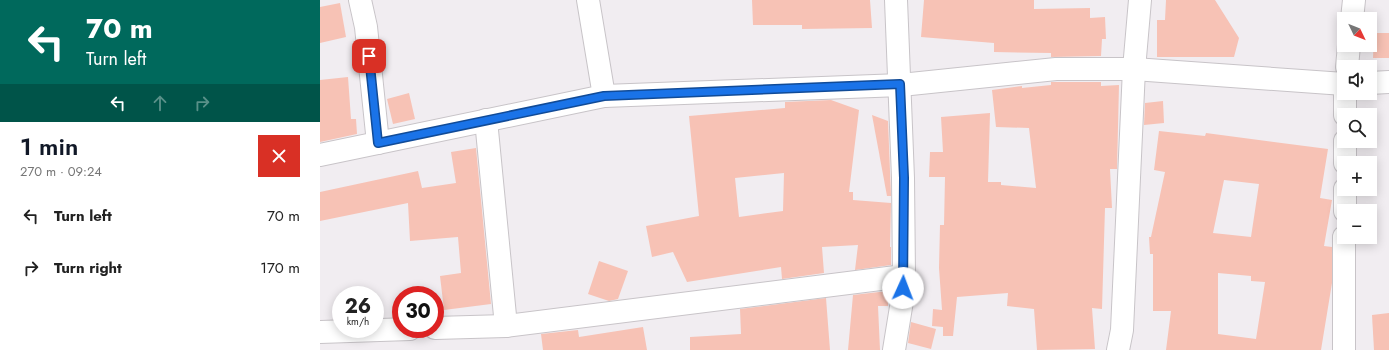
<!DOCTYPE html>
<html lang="en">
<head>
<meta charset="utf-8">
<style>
  :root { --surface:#fff; --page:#f2f2f2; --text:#222; --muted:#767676; --accent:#111827 }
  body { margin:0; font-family:Jost,sans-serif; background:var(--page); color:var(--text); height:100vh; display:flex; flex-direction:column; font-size:15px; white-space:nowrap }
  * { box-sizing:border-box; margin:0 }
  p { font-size:13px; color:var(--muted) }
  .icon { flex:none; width:22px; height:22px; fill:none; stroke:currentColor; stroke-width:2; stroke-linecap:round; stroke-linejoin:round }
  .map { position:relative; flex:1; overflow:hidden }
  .side { display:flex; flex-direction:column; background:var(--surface); width:320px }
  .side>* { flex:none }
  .top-card { background:#00695c; color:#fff; overflow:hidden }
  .needle { width:26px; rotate:133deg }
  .controls { position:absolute; left:1017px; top:12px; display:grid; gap:8px }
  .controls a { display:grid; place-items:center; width:40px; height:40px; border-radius:0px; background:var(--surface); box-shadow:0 2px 10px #0003; font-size:20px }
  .speed { position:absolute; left:12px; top:286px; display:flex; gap:8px; font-size:20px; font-weight:700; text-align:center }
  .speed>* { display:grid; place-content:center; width:52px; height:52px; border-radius:50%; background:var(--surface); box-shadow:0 2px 10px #0003; line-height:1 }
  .speed small { font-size:10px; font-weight:400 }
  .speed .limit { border:6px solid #d22; background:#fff; color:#111 }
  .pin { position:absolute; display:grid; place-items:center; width:34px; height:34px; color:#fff; margin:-17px; border-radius:8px; box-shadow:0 2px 6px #0006 }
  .me { position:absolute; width:44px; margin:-22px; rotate:2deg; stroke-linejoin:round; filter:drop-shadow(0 0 3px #0008) }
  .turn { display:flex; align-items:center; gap:14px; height:84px; padding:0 20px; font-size:18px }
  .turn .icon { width:52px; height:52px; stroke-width:2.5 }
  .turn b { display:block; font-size:28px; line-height:34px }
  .lanes { display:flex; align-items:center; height:38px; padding:0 20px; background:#0003; justify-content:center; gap:20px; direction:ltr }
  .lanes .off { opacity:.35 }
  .round { display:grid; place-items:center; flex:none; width:42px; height:42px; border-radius:0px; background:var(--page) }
  .overview { display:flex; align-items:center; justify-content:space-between; height:68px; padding:0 20px }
  h1 { font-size:24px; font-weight:600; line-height:30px; color:var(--accent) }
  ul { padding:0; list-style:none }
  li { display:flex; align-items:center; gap:12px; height:52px; padding:0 20px }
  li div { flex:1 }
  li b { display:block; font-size:15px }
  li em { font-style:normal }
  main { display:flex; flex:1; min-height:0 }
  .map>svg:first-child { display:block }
  .building { fill:#f7c2b5; fill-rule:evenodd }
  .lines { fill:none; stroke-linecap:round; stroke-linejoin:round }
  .street-casing { stroke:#c8c4c8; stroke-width:24 }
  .street { stroke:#fff; stroke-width:22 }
  .route-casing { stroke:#114b97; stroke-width:10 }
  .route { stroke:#1a73e8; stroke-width:7 }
</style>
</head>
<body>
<main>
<section class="side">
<div class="top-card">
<div class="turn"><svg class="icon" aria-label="left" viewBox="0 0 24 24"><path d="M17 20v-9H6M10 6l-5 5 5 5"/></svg><div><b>70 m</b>Turn left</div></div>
<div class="lanes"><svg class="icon" aria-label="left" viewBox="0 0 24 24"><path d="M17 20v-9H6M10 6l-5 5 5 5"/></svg><svg class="icon off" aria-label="ahead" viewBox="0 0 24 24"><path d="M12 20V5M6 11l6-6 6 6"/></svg><svg class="icon off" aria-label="right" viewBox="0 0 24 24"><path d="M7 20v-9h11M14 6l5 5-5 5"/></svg></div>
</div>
<div class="overview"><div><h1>1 min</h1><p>270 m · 09:24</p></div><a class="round" style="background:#d93025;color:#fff"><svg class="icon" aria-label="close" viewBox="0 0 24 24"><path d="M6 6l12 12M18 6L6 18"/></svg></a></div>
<ul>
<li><svg class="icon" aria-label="left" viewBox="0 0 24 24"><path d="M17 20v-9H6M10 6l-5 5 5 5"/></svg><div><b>Turn left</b></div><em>70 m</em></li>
<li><svg class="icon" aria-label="right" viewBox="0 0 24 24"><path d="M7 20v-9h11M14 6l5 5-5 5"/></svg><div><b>Turn right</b></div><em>170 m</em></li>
</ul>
</section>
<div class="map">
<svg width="1069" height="350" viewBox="0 0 1069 350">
  <rect width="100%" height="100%" fill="#f1edf1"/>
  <g class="building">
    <path d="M432,0H550L552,28L482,29V25H433Z"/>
    <path d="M604,0H714V9L770,8V18L785,17L786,39H782L781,56L731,57V53L674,52V43L601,37Z"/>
    <path d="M846,0H895L919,38L914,57H837V20H845Z"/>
    <path d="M20,3L26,37L0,43V7Z"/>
    <path d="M1054,33H1069V58H1053Z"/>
    <path d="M28,77L31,119H36L37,134L0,142V80Z"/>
    <path d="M731,82H781V86L799,85L797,169H790L792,208H785L782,309L772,308L775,349L717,350L714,309L687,306L688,293L637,297L633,336H623V327L612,326L613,309L622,310L619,268L620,225H624L625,177H609L610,152H623L621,117L670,113L668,182H681V185L716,188L709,128L676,127L672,90L702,86V88L731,85Z"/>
    <path d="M89,93L95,119L73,124L67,99Z"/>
    <path d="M511,100L539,110L529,192H533V200L571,203L570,247H571V265L535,270L538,245L502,247L504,273L462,279L461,267L367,282L353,252L332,257L326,226L379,216L369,116L465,108V102ZM464,173L463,211L419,217L415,178Z"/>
    <path d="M843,101L844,123L824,125L825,103Z"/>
    <path d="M552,115L568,121L571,196H567Z"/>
    <path d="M839,131L885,136L886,133L1008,149L1000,198L1012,200L1004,246L1012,247V283L1001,350H846L851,311H833V254H830L829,237H831L845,172L834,170ZM904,180L939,184L931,237L893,233ZM898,273L931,276V281L945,282L936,339L898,334Z"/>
    <path d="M156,148L171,304L124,310L120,276L141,273L138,237L90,241L88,203L0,221V192L98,171L102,188L136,183L131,152Z"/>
    <path d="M279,261L308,271L298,299L289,301L268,294Z"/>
    <path d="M568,291V306H558L560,350H528L533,295Z"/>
    <path d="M506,298L510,350H370V337L421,334L420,309Z"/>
    <path d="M1069,313V350H1054L1052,315Z"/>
    <path d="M591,322L616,329L611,349L588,343Z"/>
    <path d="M323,327L327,350H223L221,334L258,330L259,337Z"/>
  </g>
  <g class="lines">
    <g class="street-casing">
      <g id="street">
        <path d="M40,0L46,27L58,143"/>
        <path d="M268,0L284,96"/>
        <path d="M1032,19L1034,0"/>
        <path d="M1027,67L1029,45"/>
        <path d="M1050,83L1069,82"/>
        <path d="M1025,115V93"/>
        <path d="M166,120L186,326"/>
        <path d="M0,155L284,96L581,85L736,69H814L1024,84"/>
        <path d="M1025,163V141"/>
        <path d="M1025,211V189"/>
        <path d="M115,328L186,326L584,276"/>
        <path d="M0,332L90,329"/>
        <path d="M574,350L582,301L584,276L583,178L576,0"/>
        <path d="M798,350L802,330L814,69L820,0"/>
        <path d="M1024,350V237"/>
      </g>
    </g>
    <use href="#street" class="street"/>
  </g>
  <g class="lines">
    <g class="route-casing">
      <path id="route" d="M49,56L58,143L284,96L580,84L584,178L583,288"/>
    </g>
    <use href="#route" class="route"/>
  </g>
</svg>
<div class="controls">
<a><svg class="needle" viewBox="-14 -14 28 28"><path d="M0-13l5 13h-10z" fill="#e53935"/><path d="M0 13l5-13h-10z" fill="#767676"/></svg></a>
<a><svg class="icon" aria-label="sound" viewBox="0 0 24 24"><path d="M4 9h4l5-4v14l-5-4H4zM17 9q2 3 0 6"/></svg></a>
<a><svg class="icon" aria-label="search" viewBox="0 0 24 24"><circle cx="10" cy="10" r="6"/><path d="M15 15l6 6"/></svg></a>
<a>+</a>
<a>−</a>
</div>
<div class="speed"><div>26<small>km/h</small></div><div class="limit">30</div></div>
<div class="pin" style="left:49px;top:56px;background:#d93025"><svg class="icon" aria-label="arrive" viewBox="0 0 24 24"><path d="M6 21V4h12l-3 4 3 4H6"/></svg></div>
<svg class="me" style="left:583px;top:288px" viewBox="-20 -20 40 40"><circle r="19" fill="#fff"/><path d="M0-13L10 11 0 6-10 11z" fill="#1a73e8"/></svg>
</div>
</main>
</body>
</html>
